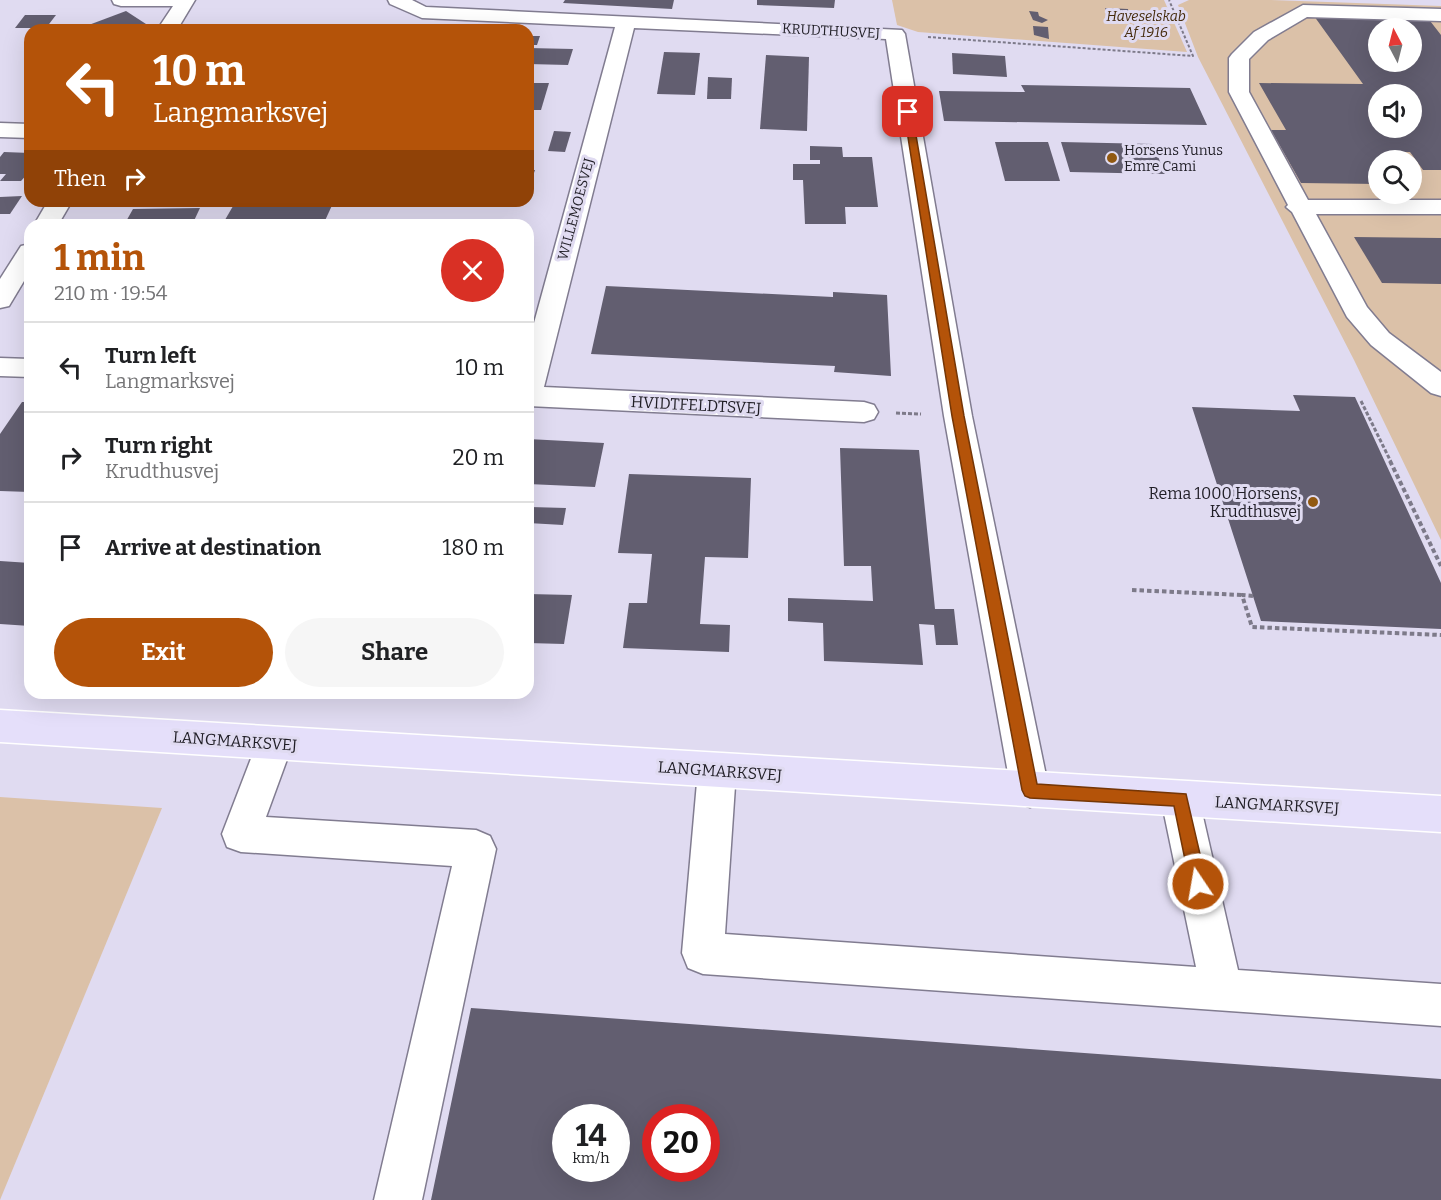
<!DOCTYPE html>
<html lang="en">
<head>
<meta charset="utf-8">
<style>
  :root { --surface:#fff; --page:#f6f6f6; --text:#202124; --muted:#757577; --line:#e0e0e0; --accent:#b45309 }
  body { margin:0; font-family:Bitter,serif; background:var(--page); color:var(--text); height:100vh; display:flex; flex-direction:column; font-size:22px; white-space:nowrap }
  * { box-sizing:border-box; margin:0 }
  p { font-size:20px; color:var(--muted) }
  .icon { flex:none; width:33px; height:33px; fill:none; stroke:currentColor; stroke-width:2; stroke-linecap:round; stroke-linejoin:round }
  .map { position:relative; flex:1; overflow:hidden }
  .panel { position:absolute; left:24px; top:219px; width:510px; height:480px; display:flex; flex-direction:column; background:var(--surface); border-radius:18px; box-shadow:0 6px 24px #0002 }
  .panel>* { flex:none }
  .banner { position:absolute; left:24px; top:24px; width:510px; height:183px; border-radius:18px; box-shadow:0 6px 24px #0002; background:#b45309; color:#fff; overflow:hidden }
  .needle { width:39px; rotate:353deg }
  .tools { position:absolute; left:1368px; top:18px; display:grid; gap:12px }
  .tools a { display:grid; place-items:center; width:54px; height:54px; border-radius:50%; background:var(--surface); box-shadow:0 6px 24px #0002; font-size:30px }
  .speed { position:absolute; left:552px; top:1104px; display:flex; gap:12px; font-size:30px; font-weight:700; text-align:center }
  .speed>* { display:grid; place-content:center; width:78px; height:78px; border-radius:50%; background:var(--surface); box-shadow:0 6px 24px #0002; line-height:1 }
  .speed small { font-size:15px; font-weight:400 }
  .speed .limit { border:9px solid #d22; background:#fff; color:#111 }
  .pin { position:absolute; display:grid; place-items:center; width:51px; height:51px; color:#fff; margin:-26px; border-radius:12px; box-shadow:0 3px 9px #0006 }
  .me { position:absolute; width:66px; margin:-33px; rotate:348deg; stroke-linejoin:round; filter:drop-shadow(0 0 4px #0008) }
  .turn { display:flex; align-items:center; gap:21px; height:126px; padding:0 30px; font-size:27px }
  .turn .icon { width:78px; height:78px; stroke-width:2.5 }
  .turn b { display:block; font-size:42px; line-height:51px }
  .then { display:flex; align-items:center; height:57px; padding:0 30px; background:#0003; gap:12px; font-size:22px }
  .round { display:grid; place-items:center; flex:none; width:63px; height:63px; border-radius:32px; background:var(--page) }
  .headline { display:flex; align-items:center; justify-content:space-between; height:102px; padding:0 30px }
  h1 { font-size:36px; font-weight:700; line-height:45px; color:var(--accent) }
  .primary-button { display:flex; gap:12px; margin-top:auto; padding:12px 30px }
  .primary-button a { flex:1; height:69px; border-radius:36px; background:var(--accent); color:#fff; font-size:24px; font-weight:700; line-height:69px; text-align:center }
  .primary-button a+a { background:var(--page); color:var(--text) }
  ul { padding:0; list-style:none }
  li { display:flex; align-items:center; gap:18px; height:90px; padding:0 30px; border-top:2px solid var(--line) }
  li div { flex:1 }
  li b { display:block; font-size:22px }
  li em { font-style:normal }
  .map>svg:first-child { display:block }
  .green { fill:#dbc1a8; fill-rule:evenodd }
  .building { fill:#625e70; fill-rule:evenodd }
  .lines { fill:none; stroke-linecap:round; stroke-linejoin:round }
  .minor-casing { stroke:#817c90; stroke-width:3 }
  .major-casing { stroke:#fff; stroke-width:3 }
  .path-far2 { stroke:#7d7a89; stroke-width:2; stroke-dasharray:3 2; stroke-linecap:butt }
  .path-far1 { stroke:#7d7a89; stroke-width:3; stroke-dasharray:4 2; stroke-linecap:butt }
  .path { stroke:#7d7a89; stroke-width:4; stroke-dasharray:4.5 3; stroke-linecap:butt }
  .minor { fill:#fff; fill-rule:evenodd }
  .major { fill:#e5dffa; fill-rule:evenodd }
  .route { fill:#b45309; stroke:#753606; stroke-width:1.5 }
  .poi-dot { fill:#915911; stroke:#e0dbf1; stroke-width:2 }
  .labels { text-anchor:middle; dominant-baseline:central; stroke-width:6; stroke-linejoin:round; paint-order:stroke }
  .far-park-label { font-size:14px; font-style:italic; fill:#462c0d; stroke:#e0dbf1 }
  .far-street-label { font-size:14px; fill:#201e26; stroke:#e0dbf1 }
  .far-poi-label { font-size:14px; fill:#201e26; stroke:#e0dbf1; text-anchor:start }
  .street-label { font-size:16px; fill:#201e26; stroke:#e0dbf1 }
  .poi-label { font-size:16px; fill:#201e26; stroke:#e0dbf1; text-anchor:end }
</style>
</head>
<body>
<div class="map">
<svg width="1441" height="1200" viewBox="0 0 1441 1200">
  <rect width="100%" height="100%" fill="#e0dbf1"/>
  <g class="green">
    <path d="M892,0H1164L1187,52L918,32L897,25Z"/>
    <path d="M1189,0H1271L1441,6V540L1354,360L1198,57L1178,5ZM1378,28H1412V62H1378ZM1378,94H1412V128H1378ZM1378,160H1412V194H1378Z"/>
    <path d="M0,797L162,808L0,1200Z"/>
  </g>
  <g class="building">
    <path d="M565,0H674L672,9L563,3Z"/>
    <path d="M757,0H835L834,8L757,5Z"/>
    <path d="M1105,8L1128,9L1129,17L1107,15Z"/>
    <path d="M126,11L146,24L131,30H92L86,26Z"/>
    <path d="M1029,11L1038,12L1039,16L1048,20L1042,23L1033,20Z"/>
    <path d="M25,15H56L46,28H15Z"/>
    <path d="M1314,16L1427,17L1441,35V170H1423L1410,152H1396L1402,160H1378V184L1301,183L1271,130H1286L1259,83L1363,84ZM1378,28H1412V62H1378ZM1378,94H1412V128H1378Z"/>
    <path d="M1033,26L1048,27L1049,39L1034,35Z"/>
    <path d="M528,36H540L537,45H528Z"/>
    <path d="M528,48L573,49L568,65L528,64Z"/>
    <path d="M664,52L700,53L695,95L657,94Z"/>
    <path d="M952,53L1005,56L1007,77L953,74Z"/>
    <path d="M766,55L809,57L807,131L760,129Z"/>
    <path d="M708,77L732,78L731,99H707Z"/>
    <path d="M528,83H549L541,110H528Z"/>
    <path d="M1021,85L1190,88L1207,125L944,121L939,91L1025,92Z"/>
    <path d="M554,131L571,132L565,152L548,151Z"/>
    <path d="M995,142H1048L1060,181H1005Z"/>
    <path d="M1061,142L1153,144L1165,174L1070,172Z"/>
    <path d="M810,146L842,147L843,157H872L878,207H845L846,224H805L803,180H793V164H820V160H810Z"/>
    <path d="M4,152L30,153V171L21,181H0L6,174H0V157Z"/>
    <path d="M528,170H535L528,191Z"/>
    <path d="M22,196L10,214H0V197Z"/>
    <path d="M236,201H334L323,225H222Z"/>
    <path d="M200,208L192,225H124L133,209Z"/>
    <path d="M1354,237L1441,238V284L1382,283Z"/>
    <path d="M606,286L833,297V292L887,295L891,376L834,372L835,366L591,354Z"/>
    <path d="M1293,395L1355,397L1441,583V629L1261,621L1192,407L1300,411Z"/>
    <path d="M22,402H30V492L0,491V434Z"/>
    <path d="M528,439L604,443L595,487L528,484Z"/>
    <path d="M840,448L919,450L935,609H954L958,645H936L934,625L919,624L923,665L824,661L823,623L788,621V598L873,601L871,566H844Z"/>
    <path d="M629,474L751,478L748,558L705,557L700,624L730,625L729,652L623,648L629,603H647L652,554L618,553Z"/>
    <path d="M530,507L566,508L563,525L528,523Z"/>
    <path d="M0,561L30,563V626L0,624Z"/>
    <path d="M528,594L572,595L564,644L528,643Z"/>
    <path d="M471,1008L1441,1079V1200H431ZM566,1118H616V1168H566ZM656,1118H706V1168H656Z"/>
  </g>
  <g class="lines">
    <g class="minor-casing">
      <g id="minor">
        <path d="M112,0H195L177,30H157L173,6H121L114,4Z"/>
        <path d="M388,0H412L426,7L902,30L905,34L972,416L1049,790L1043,802L1030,807L1017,802L1011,790L944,416L886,39L634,28L544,387L864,402L874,405L878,412L874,419L864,422L528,406V345L615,27L422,18L390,4Z"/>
        <path d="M1303,5L1441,9V21L1307,17L1268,40L1249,59V92L1308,200H1441V214H1316L1367,307L1389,333L1441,372V396L1431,393L1371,345L1347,317L1292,212L1286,207L1288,205L1229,92V58L1232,54L1254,32Z"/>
        <path d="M0,123L30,124V138L0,137Z"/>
        <path d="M48,201H72L58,225H34Z"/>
        <path d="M30,244V271L9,306L0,308V279L21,246Z"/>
        <path d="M0,358L30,359V377L0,376Z"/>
        <path d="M275,727L288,731L293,743L266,817L476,830L490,836L496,849L422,1200H374L452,866L241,852L227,847L222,834L257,743L262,731Z"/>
        <path d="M717,754L730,759L736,771L725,934L1196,967L1161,799L1167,787L1180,781L1193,787L1199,799L1238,970L1441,984V1026L703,974L688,968L682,953L698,771L704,759Z"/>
      </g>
    </g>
    <g class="major-casing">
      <path id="major" d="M0,710L1441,796V832L0,742Z"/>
    </g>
    <path class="path-far2" d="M928,37L1193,56L1169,0"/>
    <g class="path-far1">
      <path d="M1361,401L1391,462"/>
      <path d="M896,413L921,414"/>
    </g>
    <g class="path">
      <path d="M1390,461L1441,566"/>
      <path d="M1132,590L1242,595"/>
      <path d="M1253,596L1242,595L1252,627L1441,635"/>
    </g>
    <use href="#minor" class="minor"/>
    <use href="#major" class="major"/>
  </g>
  <path class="route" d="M908,109L912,112L964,416L1037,784L1186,794L1207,884L1204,889L1198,892L1193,889L1190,884L1174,806L1030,798L1025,796L1022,790L952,416L904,112Z"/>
  <g class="poi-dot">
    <circle cx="1112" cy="158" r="6"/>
    <circle cx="1313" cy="502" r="6"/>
  </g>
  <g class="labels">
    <g class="far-park-label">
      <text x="1146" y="16">Haveselskab<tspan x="1146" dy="16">Af 1916</tspan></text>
    </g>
    <g class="far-street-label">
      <text transform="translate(831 31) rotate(3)">KRUDTHUSVEJ</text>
      <text transform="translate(576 209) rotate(-75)">WILLEMOESVEJ</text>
    </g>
    <g class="far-poi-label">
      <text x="1124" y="150">Horsens Yunus<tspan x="1124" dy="16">Emre Cami</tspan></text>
    </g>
    <g class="street-label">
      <text transform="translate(696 405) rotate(3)">HVIDTFELDTSVEJ</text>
      <text transform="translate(235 741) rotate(4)">LANGMARKSVEJ</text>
      <text transform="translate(720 771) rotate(4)">LANGMARKSVEJ</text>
      <text transform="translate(1277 805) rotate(3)">LANGMARKSVEJ</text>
    </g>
    <g class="poi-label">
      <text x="1301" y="493">Rema 1000 Horsens,<tspan x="1301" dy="18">Krudthusvej</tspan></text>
    </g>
  </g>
</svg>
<div class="tools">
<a><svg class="needle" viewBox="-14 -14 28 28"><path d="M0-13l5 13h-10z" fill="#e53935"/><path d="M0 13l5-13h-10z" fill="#757577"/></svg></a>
<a><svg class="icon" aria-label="sound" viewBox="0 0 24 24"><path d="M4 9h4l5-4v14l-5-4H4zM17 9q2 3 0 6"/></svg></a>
<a><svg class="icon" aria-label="search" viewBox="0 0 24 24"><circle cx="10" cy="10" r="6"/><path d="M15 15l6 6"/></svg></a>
</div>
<div class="speed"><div>14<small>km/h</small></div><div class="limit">20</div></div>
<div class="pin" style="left:908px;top:112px;background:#d93025"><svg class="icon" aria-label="arrive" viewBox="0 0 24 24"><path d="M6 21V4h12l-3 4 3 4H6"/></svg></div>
<svg class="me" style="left:1198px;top:884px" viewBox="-20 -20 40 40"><circle r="17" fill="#b45309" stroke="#fff" stroke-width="3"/><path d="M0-11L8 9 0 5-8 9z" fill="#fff"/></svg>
<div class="banner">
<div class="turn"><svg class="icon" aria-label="left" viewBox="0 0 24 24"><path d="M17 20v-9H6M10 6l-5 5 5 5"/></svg><div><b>10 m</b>Langmarksvej</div></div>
<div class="then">Then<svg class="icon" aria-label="right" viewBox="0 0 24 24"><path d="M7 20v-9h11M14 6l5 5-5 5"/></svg></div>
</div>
<section class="panel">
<div class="headline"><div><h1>1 min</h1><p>210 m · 19:54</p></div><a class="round" style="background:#d93025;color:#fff"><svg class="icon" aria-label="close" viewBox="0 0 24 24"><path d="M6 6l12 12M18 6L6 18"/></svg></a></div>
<ul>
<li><svg class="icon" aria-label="left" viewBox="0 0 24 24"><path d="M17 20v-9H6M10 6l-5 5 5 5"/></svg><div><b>Turn left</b><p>Langmarksvej</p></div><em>10 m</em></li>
<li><svg class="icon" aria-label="right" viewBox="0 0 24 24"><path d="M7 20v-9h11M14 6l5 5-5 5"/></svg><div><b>Turn right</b><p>Krudthusvej</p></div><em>20 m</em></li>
<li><svg class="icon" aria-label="arrive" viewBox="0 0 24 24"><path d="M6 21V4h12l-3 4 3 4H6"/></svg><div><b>Arrive at destination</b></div><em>180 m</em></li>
</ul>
<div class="primary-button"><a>Exit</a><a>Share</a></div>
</section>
</div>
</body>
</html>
